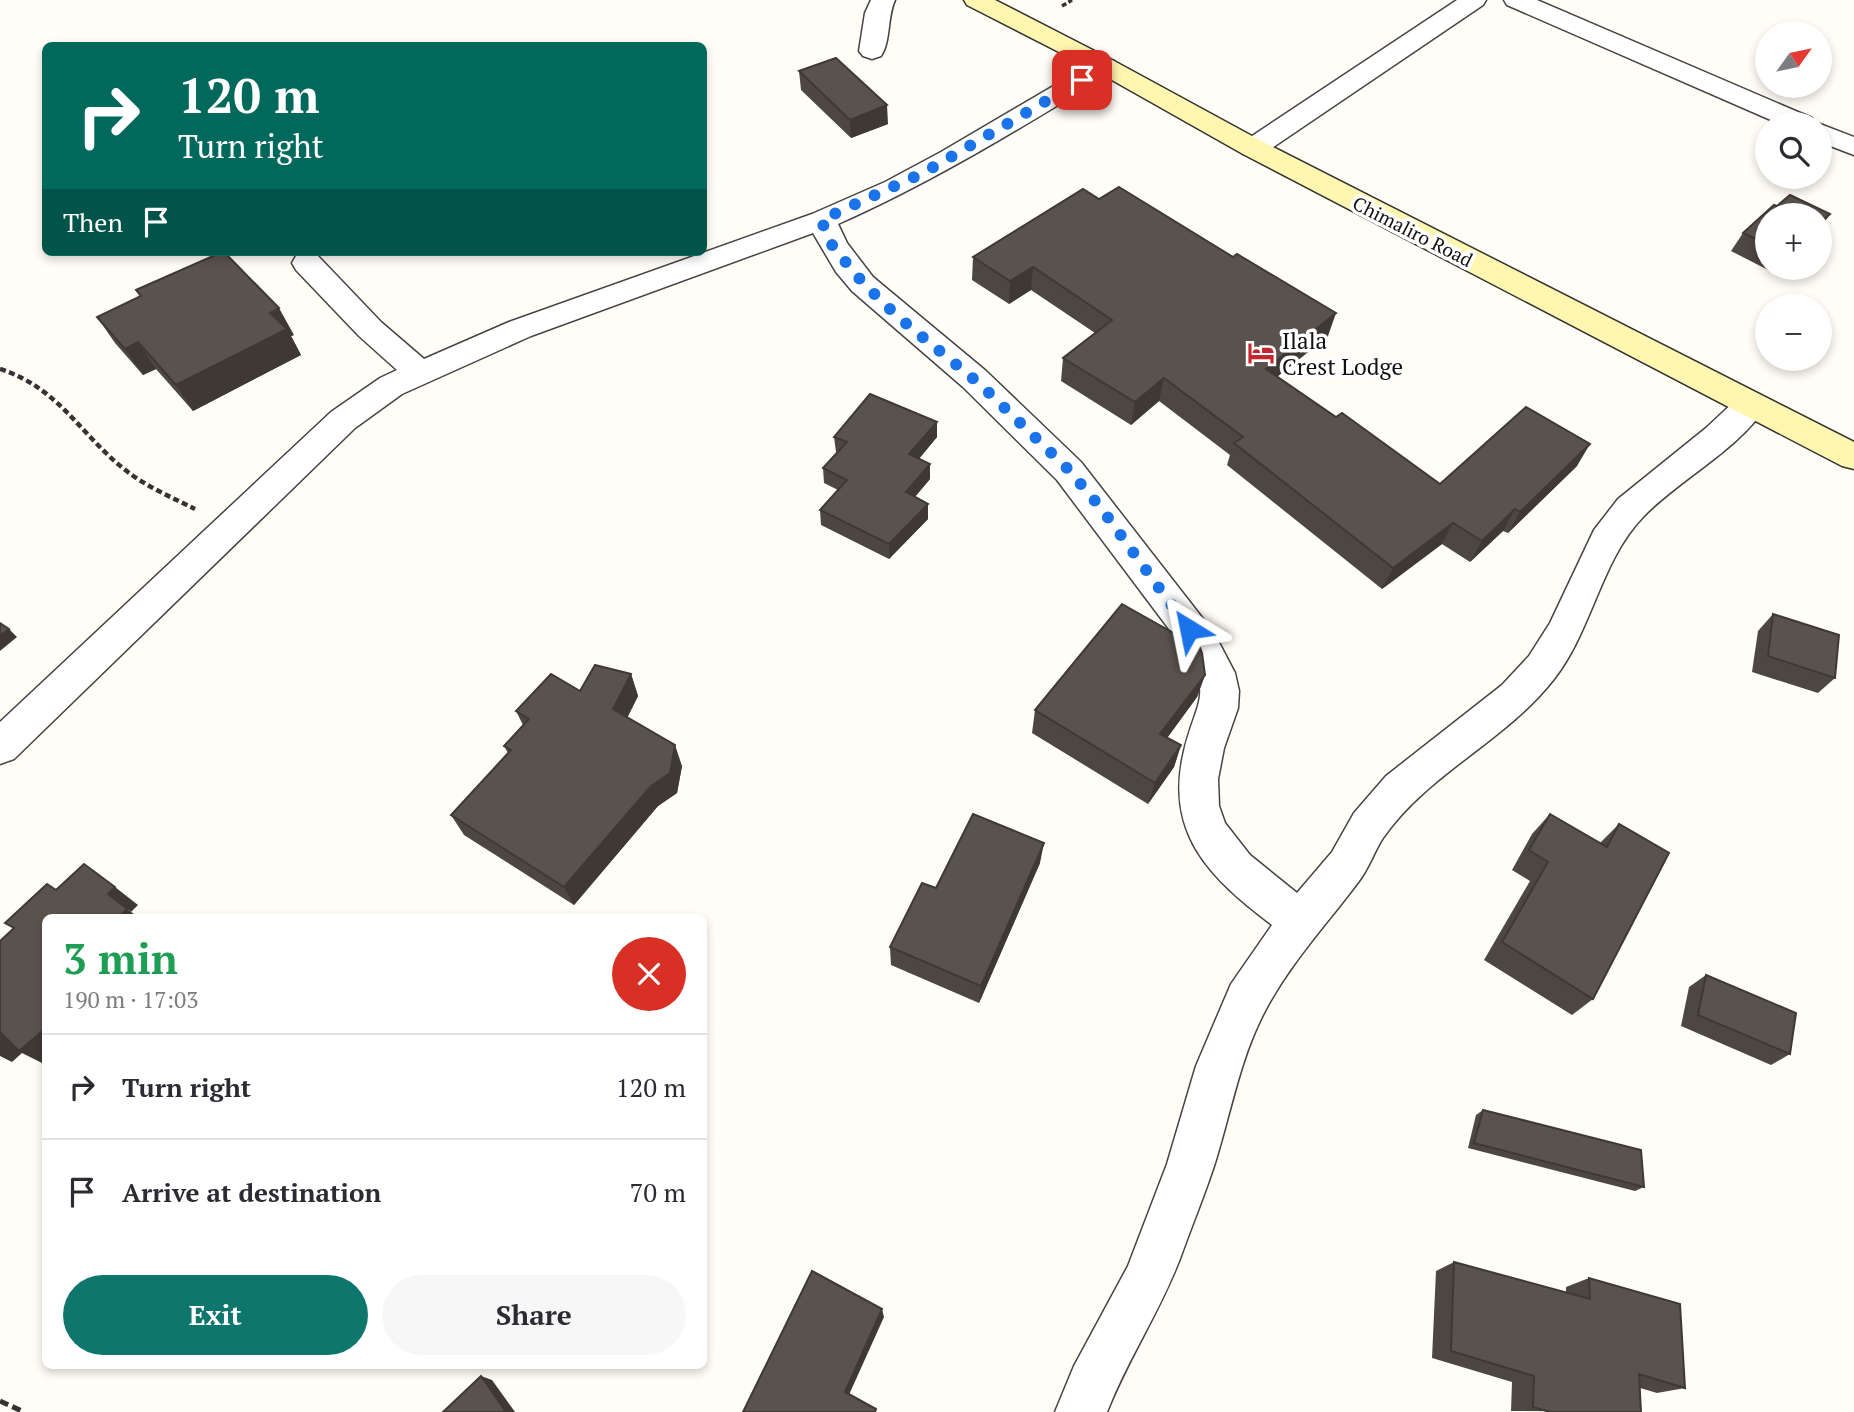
<!DOCTYPE html>
<html lang="en">
<head>
<meta charset="utf-8">
<style>
  :root { --surface:#fff; --page:#f7f7f7; --text:#2b2b33; --muted:#7c7c81; --line:#e1e1e2; --accent:#0f766e }
  body { margin:0; font-family:"PT Serif",serif; background:var(--page); color:var(--text); height:100vh; display:flex; flex-direction:column; font-size:26px; white-space:nowrap }
  * { box-sizing:border-box; margin:0 }
  p { font-size:23px; color:var(--muted) }
  .icon { flex:none; width:38px; height:38px; fill:none; stroke:currentColor; stroke-width:2; stroke-linecap:round; stroke-linejoin:round }
  .map { position:relative; flex:1; overflow:hidden }
  .sheet { position:absolute; left:42px; top:914px; width:665px; height:455px; display:flex; flex-direction:column; background:var(--surface); border-radius:10px; box-shadow:0 4px 10px #0003 }
  .sheet>* { flex:none }
  .banner { position:absolute; left:42px; top:42px; width:665px; height:214px; border-radius:10px; box-shadow:0 4px 10px #0003; background:#00695c; color:#fff; overflow:hidden }
  .needle { width:46px; rotate:57deg }
  .tools { position:absolute; left:1755px; top:21px; display:grid; gap:14px }
  .tools a { display:grid; place-items:center; width:77px; height:77px; border-radius:50%; background:var(--surface); box-shadow:0 4px 10px #0003; font-size:35px }
  .pin { position:absolute; display:grid; place-items:center; width:60px; height:60px; color:#fff; margin:-30px; border-radius:14px; box-shadow:0 4px 10px #0006 }
  .me { position:absolute; width:77px; margin:-38px; rotate:325deg; stroke-linejoin:round; filter:drop-shadow(0 0 5px #0008) }
  .turn { display:flex; align-items:center; gap:24px; height:147px; padding:0 21px; font-size:32px }
  .turn .icon { width:91px; height:91px; stroke-width:2.5 }
  .turn b { display:block; font-size:49px; line-height:60px }
  .then { display:flex; align-items:center; height:66px; padding:0 21px; background:#0003; gap:14px; font-size:26px }
  .round { display:grid; place-items:center; flex:none; width:74px; height:74px; border-radius:37px; background:var(--page) }
  .head { display:flex; align-items:center; justify-content:space-between; height:119px; padding:0 21px }
  h1 { font-size:42px; font-weight:700; line-height:52px; color:#1e9e55 }
  .button { display:flex; gap:14px; margin-top:auto; padding:14px 21px }
  .button a { flex:1; height:80px; border-radius:42px; background:var(--accent); color:#fff; font-size:28px; font-weight:700; line-height:80px; text-align:center }
  .button a+a { background:var(--page); color:var(--text) }
  ul { padding:0; list-style:none }
  li { display:flex; align-items:center; gap:21px; height:105px; padding:0 21px; border-top:2px solid var(--line) }
  li div { flex:1 }
  li b { display:block; font-size:26px }
  li em { font-style:normal }
  .map>svg:first-child { display:block }
  .lines { fill:none; stroke-linecap:round; stroke-linejoin:round }
  .street-casing { stroke:#444; stroke-width:3 }
  .secondary-casing { stroke:#333; stroke-width:3 }
  .path-far2 { stroke:#333; stroke-width:3.5; stroke-dasharray:5 2.5; stroke-linecap:butt }
  .path-far1 { stroke:#333; stroke-width:4.5; stroke-dasharray:6 3.5; stroke-linecap:butt }
  .path { stroke:#333; stroke-width:5; stroke-dasharray:9 4.5; stroke-linecap:butt }
  .street { fill:#fff; fill-rule:evenodd }
  .secondary { fill:#fff6b0; fill-rule:evenodd }
  .wall { fill:#4d4742 }
  .shaded-wall { fill:#3f3936 }
  .building { fill:#5a524d; stroke:#3f3936; stroke-width:2 }
  .route { stroke:#1a73e8; stroke-width:12; stroke-dasharray:0 21.6 }
  .labels { text-anchor:middle; dominant-baseline:central; stroke-width:7; stroke-linejoin:round; paint-order:stroke }
  .far-street-label { font-size:19px; fill:#111; stroke:#fff }
  .poi-label { font-size:23px; fill:#111; stroke:#fff; text-anchor:start }
</style>
</head>
<body>
<div class="map">
<svg width="1854" height="1412" viewBox="0 0 1854 1412">
  <rect width="100%" height="100%" fill="#fffdf5"/>
  <g class="lines">
    <g class="street-casing">
      <g id="street">
        <path d="M871,0H895C887,17 891,41 881,56L872,59L863,56L859,51L865,13Z"/>
        <path d="M1457,0H1486L1483,5L1263,154L1253,156L1243,154L1239,148L1243,142Z"/>
        <path d="M1504,0H1537L1812,118L1815,124H1780L1507,5Z"/>
        <path d="M1105,58L1114,61L1118,66L1114,71C1024,126 935,181 838,224L847,243L873,277L986,371L1081,462L1214,633L1235,673L1239,691L1238,708L1224,748L1218,779L1219,806L1225,823L1250,855L1297,893L1332,852L1354,813L1386,776L1502,685L1529,656L1550,623L1594,530L1618,499L1706,428L1738,398L1750,394L1762,398L1766,406C1742,447 1676,482 1643,517C1601,560 1592,631 1554,679C1506,741 1428,773 1383,838C1374,852 1369,868 1359,881C1327,924 1290,963 1265,1011C1240,1058 1231,1112 1215,1163C1205,1194 1192,1225 1181,1256C1161,1310 1128,1358 1107,1412H1055L1074,1366L1128,1266L1167,1164L1196,1066L1231,984L1272,925C1210,878 1164,834 1184,751C1196,700 1215,695 1181,645L1057,480L963,387L852,291L836,272L813,233L531,336L402,394L355,428L14,759L0,764V722L331,412L380,378L397,370L359,336L296,270L292,263L296,256L307,253L318,256L381,322L424,359L509,322L812,214L885,182L941,152L1096,61Z"/>
        <path d="M1818,124H1820L1854,137V155L1820,142Z"/>
      </g>
    </g>
    <g class="secondary-casing">
      <path id="secondary" d="M964,0H995L1114,61L1263,142L1854,442V469L1842,466L1243,154L1096,71L967,5Z"/>
    </g>
    <path class="path-far2" d="M1062,6L1072,0"/>
    <path class="path-far1" d="M0,369C59,388 79,433 124,469C145,486 171,497 195,509"/>
    <path class="path" d="M0,1401L24,1412"/>
    <use href="#street" class="street"/>
    <use href="#secondary" class="secondary"/>
  </g>
  <g class="wall">
    <path d="M799,71L888,124L851,138L801,90Z"/>
    <path d="M1083,189L1328,336L1277,377L1336,417L1440,484L1577,466L1508,533L1503,531L1470,562L1442,544L1382,589L1227,465L1230,455L1159,401L1131,425L1061,381L1063,358L1095,333L1031,290L1009,304L972,280L973,257Z"/>
    <path d="M1777,206L1830,214L1820,228V215H1768V268H1779L1774,273L1731,251L1743,233Z"/>
    <path d="M136,290L294,335L291,336L301,355L193,411L156,369L143,375L115,343L97,317L140,296Z"/>
    <path d="M834,437H937L919,459L930,479L915,497L928,519L889,559L821,525L820,510L838,490L824,483L823,468L837,453L836,452Z"/>
    <path d="M1773,614L1835,678L1818,693L1752,672L1758,631Z"/>
    <path d="M631,674L638,696L627,718L682,766L677,793L658,806L574,905L464,835L451,815L508,753L504,746L523,725L516,711Z"/>
    <path d="M1205,675L1197,697L1167,738L1181,745L1174,767L1148,804L1032,733L1035,710Z"/>
    <path d="M1550,814L1600,843L1619,824L1593,999L1572,1015L1484,960L1530,881L1512,870L1532,834Z"/>
    <path d="M1040,863L979,1003L891,965L890,947L936,888Z"/>
    <path d="M1706,975L1790,1054L1771,1065L1681,1026L1689,987Z"/>
    <path d="M1483,1110L1644,1187L1635,1191L1468,1148L1476,1115Z"/>
    <path d="M1454,1262L1566,1293V1287L1589,1278L1685,1388L1657,1393L1640,1388L1641,1412L1511,1411L1512,1382L1432,1358L1436,1271Z"/>
  </g>
  <g class="shaded-wall">
    <path d="M887,105L888,124L851,138L850,120Z"/>
    <path d="M1830,214L1820,228V223Z"/>
    <path d="M1033,267L1031,290L1009,304L1010,281Z"/>
    <path d="M279,308L294,335L291,336L301,355L193,411L176,385L270,313Z"/>
    <path d="M1336,313L1328,336L1259,391L1266,369Z"/>
    <path d="M138,342L156,369L143,375L125,349Z"/>
    <path d="M1164,378L1159,401L1131,425L1135,402Z"/>
    <path d="M937,422V437L910,469L909,454Z"/>
    <path d="M1590,444L1577,466L1508,533L1520,512Z"/>
    <path d="M930,464V479L906,507V492Z"/>
    <path d="M928,504V519L889,559V544Z"/>
    <path d="M1515,509L1503,531L1470,562L1482,541Z"/>
    <path d="M1453,523L1442,544L1382,589L1393,568Z"/>
    <path d="M9,629L17,637L0,651V636Z"/>
    <path d="M631,674L638,696L621,730L613,709Z"/>
    <path d="M1205,675L1197,697L1154,756L1160,734Z"/>
    <path d="M675,745L682,766L677,793L658,806L574,905L564,887Z"/>
    <path d="M1181,745L1174,767L1148,804L1155,783Z"/>
    <path d="M1044,843L1040,863L979,1003L981,986Z"/>
    <path d="M115,887L138,905L131,912L108,894Z"/>
    <path d="M127,909L138,917H119Z"/>
    <path d="M46,1028V1065L22,1053L12,1062L0,1056V1032Z"/>
    <path d="M882,1309L884,1317L848,1397L845,1392Z"/>
    <path d="M481,1376L492,1380L515,1412H506Z"/>
  </g>
  <g class="building">
    <path d="M836,58L887,105L850,120L799,71Z"/>
    <path d="M1119,187L1233,257L1237,254L1336,313L1266,369L1336,417L1342,413L1440,484L1526,407L1590,444L1520,512L1515,509L1482,541L1453,523L1393,568L1234,443L1243,437L1164,378L1135,402L1063,358L1112,320L1033,267L1010,281L973,257L1083,189L1099,199Z"/>
    <path d="M1790,195L1830,214L1820,223V215H1768V245L1743,233L1774,205L1777,206Z"/>
    <path d="M222,252H224L279,308L270,313L287,329L176,385L138,342L125,349L97,317L141,296L136,290Z"/>
    <path d="M870,394L937,422L909,454L930,464L906,492L928,504L889,544L820,510L847,480L823,468L847,442L834,437Z"/>
    <path d="M1122,604L1200,648L1202,653L1205,675L1160,734L1181,745L1155,783L1035,710Z"/>
    <path d="M1773,614L1839,635L1835,678L1768,656Z"/>
    <path d="M0,623L9,629L0,636Z"/>
    <path d="M595,665L631,674L613,709L675,745L670,773L651,786L564,887L451,815L511,750L504,746L529,719L516,711L551,674L580,691Z"/>
    <path d="M973,814L1044,843L981,986L890,947L922,883L936,888Z"/>
    <path d="M1550,814L1607,847L1619,824L1669,853L1593,999L1502,942L1548,862L1529,850Z"/>
    <path d="M84,864L115,887L108,894L127,909L119,917H46V1028L19,1051L0,1032V941L14,928L5,923L47,884L56,890Z"/>
    <path d="M1706,975L1796,1013L1790,1054L1698,1015Z"/>
    <path d="M1483,1110L1641,1150L1644,1187L1474,1143Z"/>
    <path d="M1454,1262L1590,1299L1589,1278L1680,1304L1685,1388L1639,1374L1641,1412H1550L1533,1407L1534,1376L1451,1351Z"/>
    <path d="M812,1271L882,1309L845,1392L876,1409L875,1412H743Z"/>
    <path d="M481,1376L506,1412H443Z"/>
  </g>
  <g class="lines">
    <path class="route" d="M1082,80L925,172L821,220L833,247L864,284L897,316L981,385L1068,469L1101,508L1189,629"/>
  </g>
  <defs>
    <g id="hotel-bare" transform="scale(2.1)"><path d="M-6-4.5h1.5V1H6V5H4.5V3h-9V5H-6ZM-4 0a1.8 1.8 0 1 1 3.6 0ZM.5 0V-2.5h3Q6-2.5 6 0Z" fill="#c4262e" stroke="#fff" stroke-width="2.5" paint-order="stroke"/></g>
  </defs>
  <g fill-rule="evenodd">
    <use href="#hotel-bare" x="1261" y="353"/>
  </g>
  <g class="labels">
    <g class="far-street-label">
      <text transform="translate(1413 231) rotate(27)">Chimaliro Road</text>
    </g>
    <g class="poi-label">
      <text x="1282" y="340">Ilala<tspan x="1282" dy="26">Crest Lodge</tspan></text>
    </g>
  </g>
</svg>
<div class="tools">
<a><svg class="needle" viewBox="-14 -14 28 28"><path d="M0-13l5 13h-10z" fill="#e53935"/><path d="M0 13l5-13h-10z" fill="#7c7c81"/></svg></a>
<a><svg class="icon" aria-label="search" viewBox="0 0 24 24"><circle cx="10" cy="10" r="6"/><path d="M15 15l6 6"/></svg></a>
<a>+</a>
<a>−</a>
</div>
<div class="pin" style="left:1082px;top:80px;background:#d93025"><svg class="icon" aria-label="arrive" viewBox="0 0 24 24"><path d="M6 21V4h12l-3 4 3 4H6"/></svg></div>
<svg class="me" style="left:1189px;top:629px" viewBox="-20 -20 40 40"><path d="M0-17L14 15 0 8-14 15z" fill="#1a73e8" stroke="#fff" stroke-width="4"/></svg>
<div class="banner">
<div class="turn"><svg class="icon" aria-label="right" viewBox="0 0 24 24"><path d="M7 20v-9h11M14 6l5 5-5 5"/></svg><div><b>120 m</b>Turn right</div></div>
<div class="then">Then<svg class="icon" aria-label="arrive" viewBox="0 0 24 24"><path d="M6 21V4h12l-3 4 3 4H6"/></svg></div>
</div>
<section class="sheet">
<div class="head"><div><h1>3 min</h1><p>190 m · 17:03</p></div><a class="round" style="background:#d93025;color:#fff"><svg class="icon" aria-label="close" viewBox="0 0 24 24"><path d="M6 6l12 12M18 6L6 18"/></svg></a></div>
<ul>
<li><svg class="icon" aria-label="right" viewBox="0 0 24 24"><path d="M7 20v-9h11M14 6l5 5-5 5"/></svg><div><b>Turn right</b></div><em>120 m</em></li>
<li><svg class="icon" aria-label="arrive" viewBox="0 0 24 24"><path d="M6 21V4h12l-3 4 3 4H6"/></svg><div><b>Arrive at destination</b></div><em>70 m</em></li>
</ul>
<div class="button"><a>Exit</a><a>Share</a></div>
</section>
</div>
</body>
</html>
